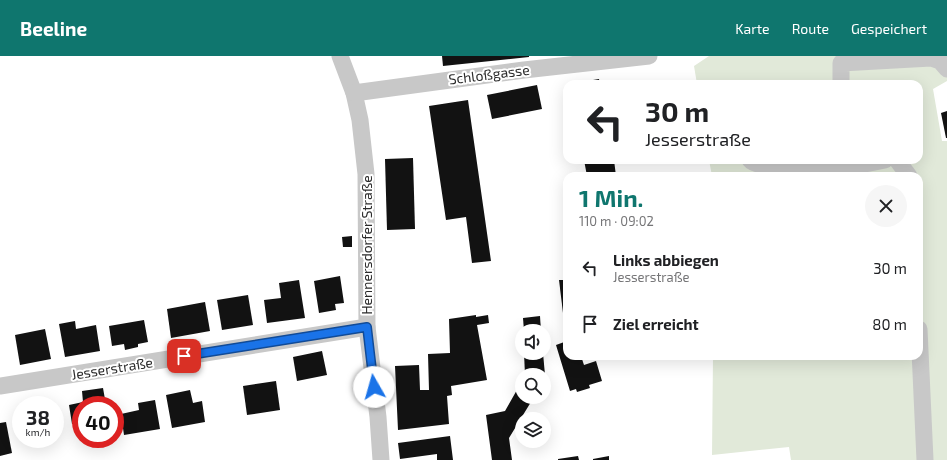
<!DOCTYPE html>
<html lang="de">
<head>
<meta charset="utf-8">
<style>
  :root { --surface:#fff; --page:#f6f6f6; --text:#202124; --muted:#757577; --accent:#0f766e }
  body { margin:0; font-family:"Exo 2",sans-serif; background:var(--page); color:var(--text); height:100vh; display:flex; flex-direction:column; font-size:15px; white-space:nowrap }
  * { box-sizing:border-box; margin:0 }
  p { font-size:13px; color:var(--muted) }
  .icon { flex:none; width:22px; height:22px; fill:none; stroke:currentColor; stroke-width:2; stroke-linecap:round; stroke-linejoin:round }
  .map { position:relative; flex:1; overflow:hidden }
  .panel { position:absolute; left:563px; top:116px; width:360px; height:188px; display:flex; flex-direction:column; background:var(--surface); border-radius:12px; box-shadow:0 4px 16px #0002 }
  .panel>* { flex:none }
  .hud { position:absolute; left:563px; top:24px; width:360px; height:84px; border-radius:12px; box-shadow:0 4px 16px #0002; background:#fff; color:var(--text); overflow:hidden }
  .buttons { position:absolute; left:515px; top:268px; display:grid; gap:8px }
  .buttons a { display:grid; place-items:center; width:36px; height:36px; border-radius:50%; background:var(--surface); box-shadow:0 4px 16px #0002; font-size:20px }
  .speed { position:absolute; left:12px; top:340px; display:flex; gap:8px; font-size:20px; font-weight:700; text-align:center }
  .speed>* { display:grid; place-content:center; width:52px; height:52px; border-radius:50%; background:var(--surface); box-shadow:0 4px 16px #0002; line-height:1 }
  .speed small { font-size:10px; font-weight:400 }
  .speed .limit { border:6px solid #d22; background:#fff; color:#111 }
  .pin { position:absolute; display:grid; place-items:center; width:34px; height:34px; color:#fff; margin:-17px; border-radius:8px; box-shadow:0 2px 6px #0006 }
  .me { position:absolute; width:44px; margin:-22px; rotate:353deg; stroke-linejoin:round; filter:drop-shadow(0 0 3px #0008) }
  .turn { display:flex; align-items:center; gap:14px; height:84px; padding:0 16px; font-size:18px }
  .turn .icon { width:52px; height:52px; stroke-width:2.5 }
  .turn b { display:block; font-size:28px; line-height:34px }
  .round { display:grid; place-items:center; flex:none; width:42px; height:42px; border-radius:21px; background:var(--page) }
  .summary { display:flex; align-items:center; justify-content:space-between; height:68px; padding:0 16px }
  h1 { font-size:24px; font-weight:700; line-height:30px; color:var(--accent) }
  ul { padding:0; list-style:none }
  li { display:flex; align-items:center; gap:12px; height:56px; padding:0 16px }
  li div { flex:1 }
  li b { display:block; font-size:15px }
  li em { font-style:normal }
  header { display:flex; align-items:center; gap:24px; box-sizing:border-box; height:56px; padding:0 20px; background:var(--accent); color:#fff }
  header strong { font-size:19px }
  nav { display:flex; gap:22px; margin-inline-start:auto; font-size:14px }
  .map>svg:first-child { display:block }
  .green { fill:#e1e9d9 }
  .building { fill:#121212 }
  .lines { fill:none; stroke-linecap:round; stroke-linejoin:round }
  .minor { stroke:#c8c8c8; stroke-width:17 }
  .route-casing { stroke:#114b97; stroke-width:10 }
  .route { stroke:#1a73e8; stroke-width:7 }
  .labels { text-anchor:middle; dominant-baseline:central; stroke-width:4; stroke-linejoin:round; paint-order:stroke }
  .street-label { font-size:14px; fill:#2b2b2b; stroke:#fff }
</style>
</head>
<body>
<header>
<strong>Beeline</strong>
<nav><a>Karte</a><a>Route</a><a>Gespeichert</a></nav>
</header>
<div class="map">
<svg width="947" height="404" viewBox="0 0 947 404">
  <rect width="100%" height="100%" fill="#fff"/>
  <path class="green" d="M709,0H947V25L933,33L942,85H947V404H791L789,391L712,399L713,300H919V120H712L709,104H919V28H697L694,10Z"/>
  <g class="building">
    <path d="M442,0H529V1L443,10Z"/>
    <path d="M599,23L600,28H575V27Z"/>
    <path d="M537,29L542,53L492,63L487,39Z"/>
    <path d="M468,44L491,205L472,207L466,161L446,164L429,50Z"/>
    <path d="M947,55V82H946L941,57Z"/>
    <path d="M413,102L415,173L387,174L385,103Z"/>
    <path d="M584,104H614L616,120H587Z"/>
    <path d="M352,180V191H343L342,181Z"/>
    <path d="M340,220L344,247L335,248L336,254L319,257L314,225Z"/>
    <path d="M299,224L305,262L267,267L264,244L281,242L279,227Z"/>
    <path d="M559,224H567V256L563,257Z"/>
    <path d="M248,239L253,269L222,274L217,244Z"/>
    <path d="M205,246L210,275L171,282L167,253Z"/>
    <path d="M476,259V261L488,259L489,267L477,269L487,324L451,330L452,339L447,340L449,368L398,374L395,310L419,309L420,334H429L428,298L450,297L449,263Z"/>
    <path d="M540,260L541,275H524L523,262Z"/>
    <path d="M144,264L148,286L138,288V291L125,294L124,288L112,290L109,270Z"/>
    <path d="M75,265L76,273L96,269L100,295L65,301L59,268Z"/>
    <path d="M45,273L51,303L20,309L15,279Z"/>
    <path d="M567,285V300H581L584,309L596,305L602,325L589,329L590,332L577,336L576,333L570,335L556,289Z"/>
    <path d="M322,295L327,319L297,325L293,301Z"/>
    <path d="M524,297H543L545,319H525Z"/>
    <path d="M276,325L280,354L247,359L243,330Z"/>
    <path d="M522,325V341H534L509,382L512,404H492L486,359L505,355Z"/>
    <path d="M103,332L106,349H81V367L72,368L69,349L83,346L82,335Z"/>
    <path d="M190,334L193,347L202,345L205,366L172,372L166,339Z"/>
    <path d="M43,343L45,349H24L23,347Z"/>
    <path d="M155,344L160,373L124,379L121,358L139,354L138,347Z"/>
    <path d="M6,366L12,397L0,400V367Z"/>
    <path d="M450,380L453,404H437V398L400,403L398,387Z"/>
    <path d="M25,383H46V384L26,387Z"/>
    <path d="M578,400L579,404H558V403Z"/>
    <path d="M609,400V404H593V403Z"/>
  </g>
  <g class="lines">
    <g class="minor">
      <path d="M340,0L354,37L360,64L366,118L367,271L378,361L381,404"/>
      <path d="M841,28V7L931,2L940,5L947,13"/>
      <path d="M354,37L524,14L649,0"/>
      <path d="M750,104C759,117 838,112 855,110C865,108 875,106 885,104"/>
      <path d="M897,104L909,120"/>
      <path d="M919,273L925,404"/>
      <path d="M0,330L367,271"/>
    </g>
  </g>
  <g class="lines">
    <g class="route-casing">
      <path id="route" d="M184,300L367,271L374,331"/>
    </g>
    <use href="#route" class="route"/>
  </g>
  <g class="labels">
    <g class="street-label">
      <text transform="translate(489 18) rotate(-7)">Schloßgasse</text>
      <text transform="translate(366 189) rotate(-90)">Hennersdorfer Straße</text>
      <text transform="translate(112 312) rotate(-9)">Jesserstraße</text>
    </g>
  </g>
</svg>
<div class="buttons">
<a><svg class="icon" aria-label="sound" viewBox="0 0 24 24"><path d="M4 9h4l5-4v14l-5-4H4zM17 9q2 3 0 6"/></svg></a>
<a><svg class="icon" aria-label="search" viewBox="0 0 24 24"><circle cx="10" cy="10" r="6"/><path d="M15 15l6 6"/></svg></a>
<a><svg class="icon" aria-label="layers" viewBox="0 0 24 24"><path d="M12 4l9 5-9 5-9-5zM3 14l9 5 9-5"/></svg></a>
</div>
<div class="speed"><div>38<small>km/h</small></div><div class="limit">40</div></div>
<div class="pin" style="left:184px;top:300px;background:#d93025"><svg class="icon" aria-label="arrive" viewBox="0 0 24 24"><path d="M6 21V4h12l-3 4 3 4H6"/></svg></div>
<svg class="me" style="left:374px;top:331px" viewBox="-20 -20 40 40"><circle r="19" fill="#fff"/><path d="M0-13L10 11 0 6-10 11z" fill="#1a73e8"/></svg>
<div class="hud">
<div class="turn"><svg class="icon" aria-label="left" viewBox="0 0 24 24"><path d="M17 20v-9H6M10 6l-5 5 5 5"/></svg><div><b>30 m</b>Jesserstraße</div></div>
</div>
<section class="panel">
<div class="summary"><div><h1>1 Min.</h1><p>110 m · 09:02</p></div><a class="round"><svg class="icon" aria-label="close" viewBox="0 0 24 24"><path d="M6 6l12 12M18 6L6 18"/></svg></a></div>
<ul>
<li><svg class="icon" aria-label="left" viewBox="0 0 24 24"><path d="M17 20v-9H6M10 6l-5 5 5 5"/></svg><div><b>Links abbiegen</b><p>Jesserstraße</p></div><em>30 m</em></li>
<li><svg class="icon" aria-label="arrive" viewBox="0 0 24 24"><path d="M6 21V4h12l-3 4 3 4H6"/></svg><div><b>Ziel erreicht</b></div><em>80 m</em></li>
</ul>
</section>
</div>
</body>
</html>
